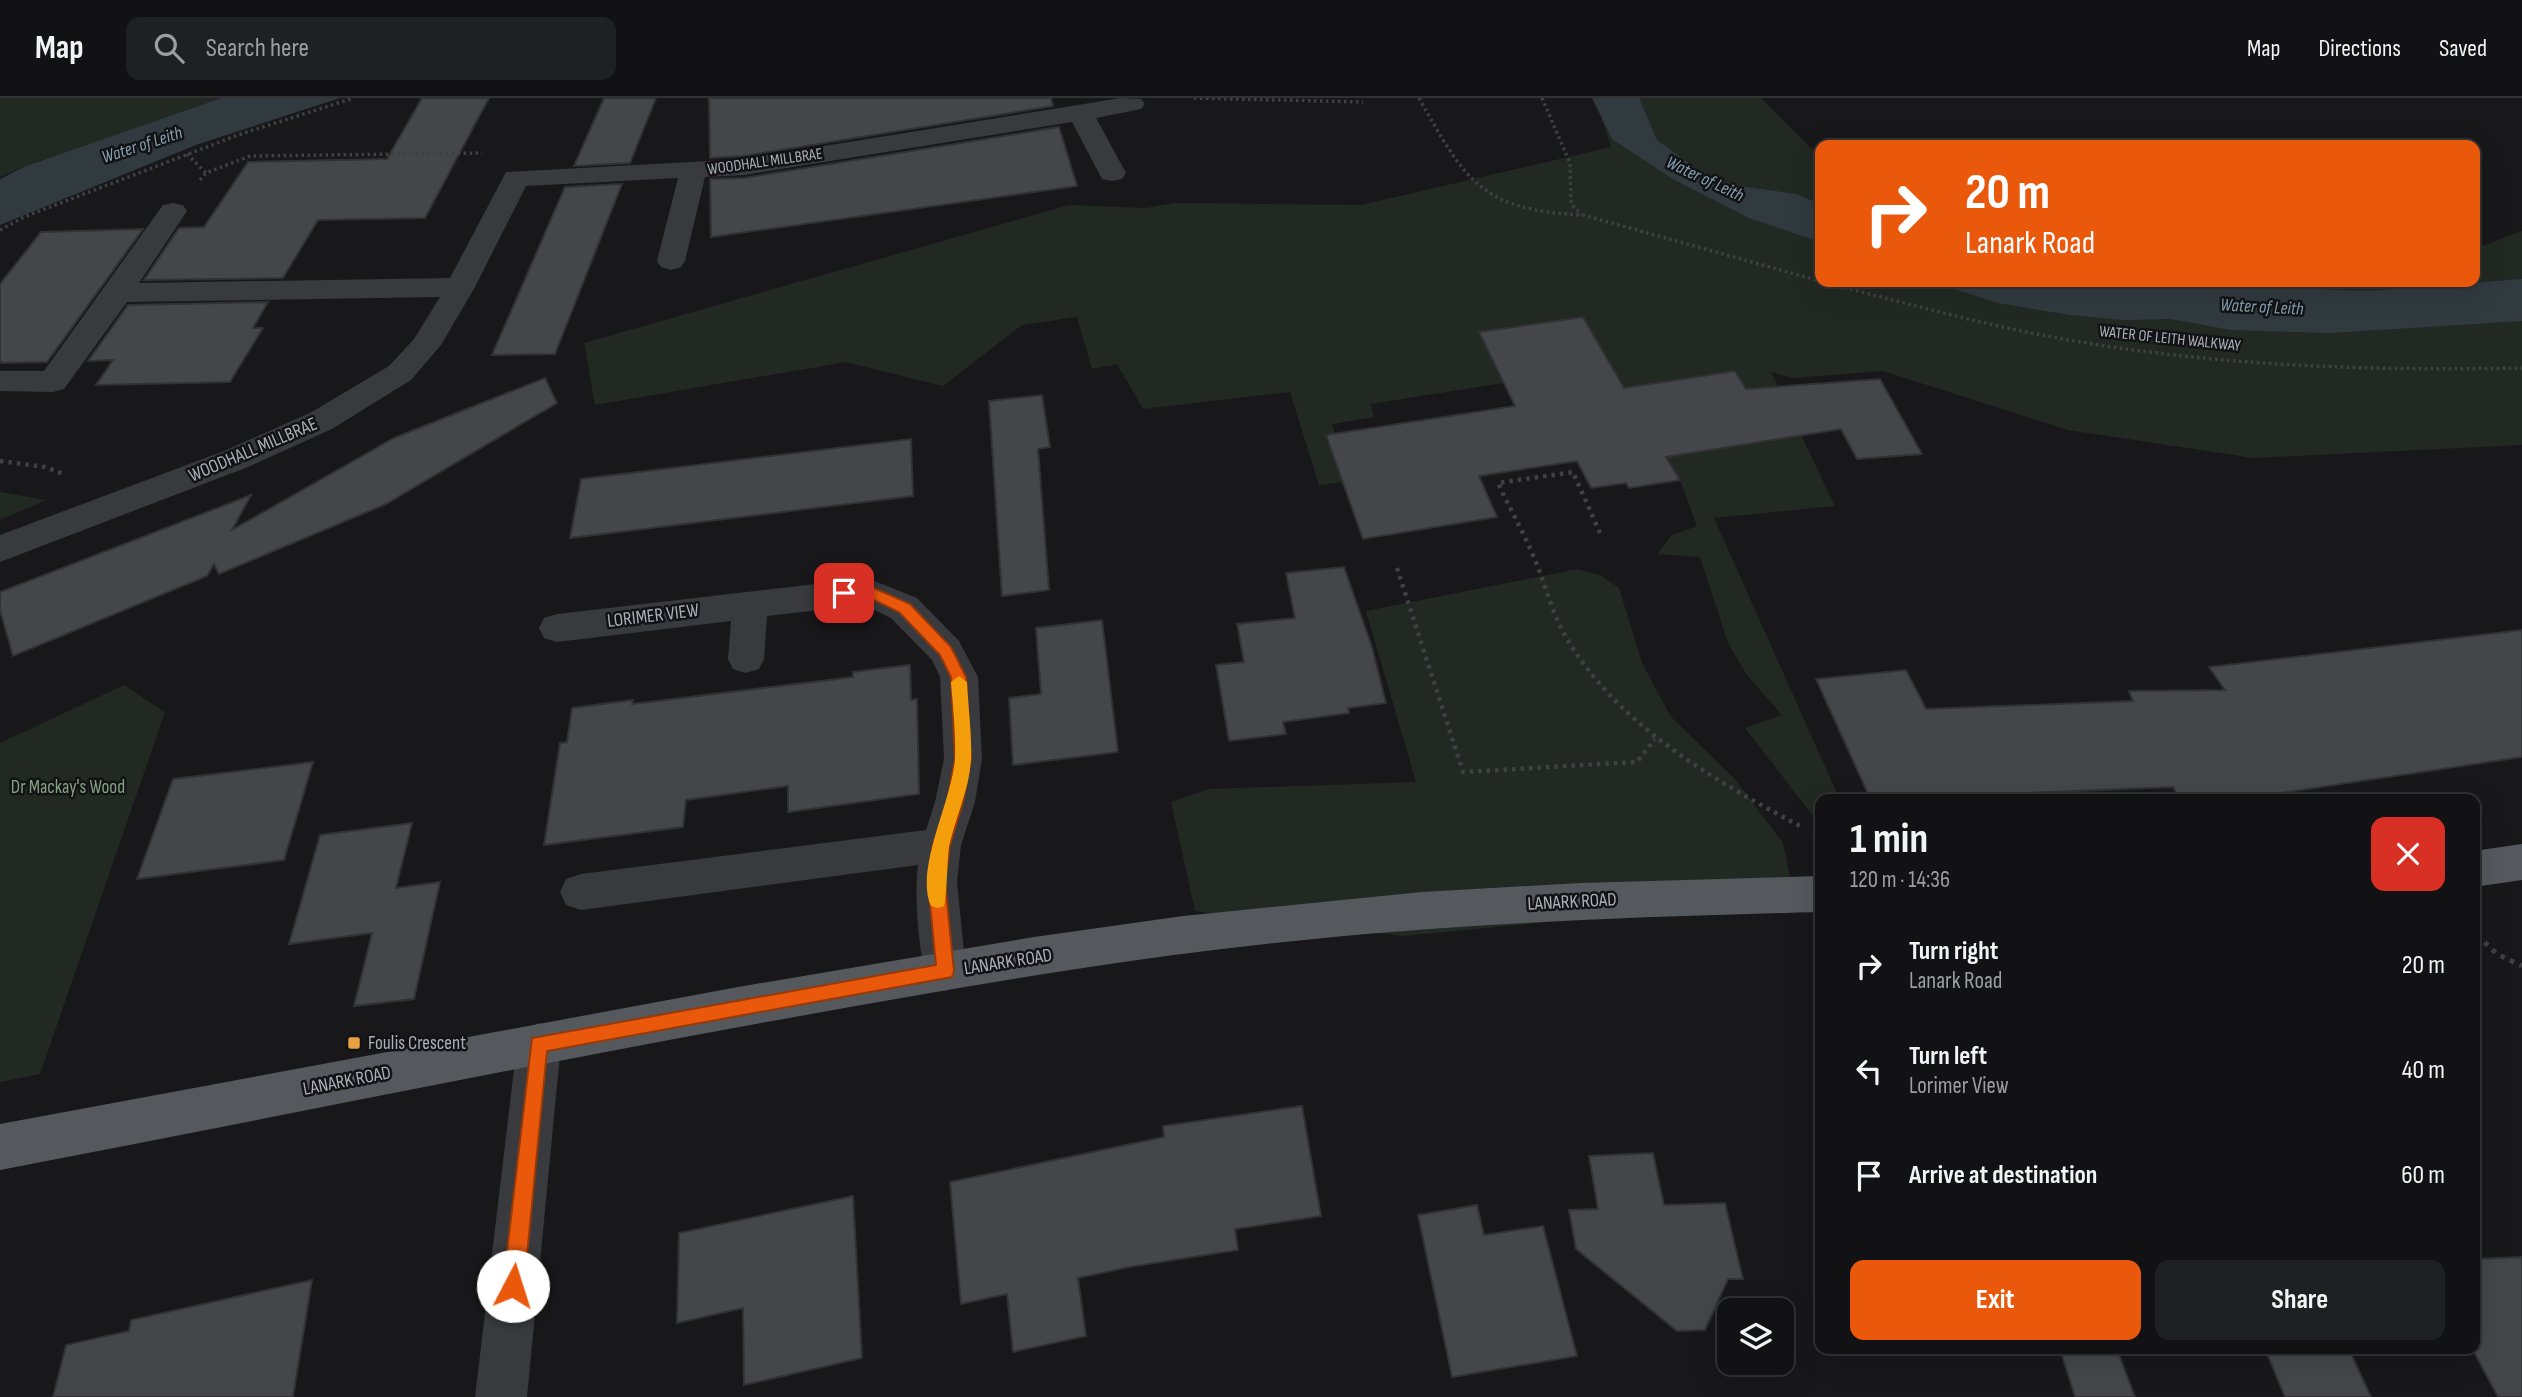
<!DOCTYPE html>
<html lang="en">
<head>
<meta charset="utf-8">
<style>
  :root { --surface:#121214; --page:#1f2022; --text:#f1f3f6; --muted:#9c9ea0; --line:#313234; --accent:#ea580c }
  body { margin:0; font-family:"Sofia Sans Condensed",sans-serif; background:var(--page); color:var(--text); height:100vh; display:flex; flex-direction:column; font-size:26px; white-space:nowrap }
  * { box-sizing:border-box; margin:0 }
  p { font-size:23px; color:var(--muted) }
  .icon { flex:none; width:38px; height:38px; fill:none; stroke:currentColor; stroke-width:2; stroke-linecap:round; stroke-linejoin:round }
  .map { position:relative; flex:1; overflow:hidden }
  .sheet { position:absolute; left:1815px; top:696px; width:665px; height:560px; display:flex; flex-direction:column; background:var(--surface); border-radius:14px; box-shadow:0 7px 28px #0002,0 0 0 2px var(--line) }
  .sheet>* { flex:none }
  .hud { position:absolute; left:1815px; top:42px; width:665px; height:147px; border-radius:14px; box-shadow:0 7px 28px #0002,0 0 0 2px var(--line); background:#ea580c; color:#fff; overflow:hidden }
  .tools { position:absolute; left:1717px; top:1200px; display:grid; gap:14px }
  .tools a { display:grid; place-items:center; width:77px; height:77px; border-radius:14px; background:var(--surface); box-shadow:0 7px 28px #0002,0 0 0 2px var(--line); font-size:35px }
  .pin { position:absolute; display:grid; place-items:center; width:60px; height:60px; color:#fff; margin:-30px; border-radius:14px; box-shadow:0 4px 10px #0006 }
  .me { position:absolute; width:77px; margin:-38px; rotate:5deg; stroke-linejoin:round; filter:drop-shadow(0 0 5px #0008) }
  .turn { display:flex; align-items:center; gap:24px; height:147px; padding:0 35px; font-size:32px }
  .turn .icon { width:91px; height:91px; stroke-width:2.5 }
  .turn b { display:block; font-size:49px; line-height:60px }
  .round { display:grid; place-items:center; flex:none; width:74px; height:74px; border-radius:14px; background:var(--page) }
  .head { display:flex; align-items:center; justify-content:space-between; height:119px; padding:0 35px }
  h1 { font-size:42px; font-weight:700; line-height:52px }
  .primary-button { display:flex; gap:14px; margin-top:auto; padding:14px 35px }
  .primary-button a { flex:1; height:80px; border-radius:14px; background:var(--accent); color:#fff; font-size:28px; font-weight:700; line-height:80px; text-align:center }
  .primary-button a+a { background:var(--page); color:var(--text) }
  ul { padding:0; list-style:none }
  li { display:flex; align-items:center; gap:21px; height:105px; padding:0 35px }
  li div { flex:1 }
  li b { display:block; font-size:26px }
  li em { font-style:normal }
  header { display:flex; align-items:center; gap:42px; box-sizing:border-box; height:98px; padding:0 35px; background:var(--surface); border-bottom:2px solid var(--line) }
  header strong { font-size:33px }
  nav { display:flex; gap:38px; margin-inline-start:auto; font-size:24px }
  .search { width:490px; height:63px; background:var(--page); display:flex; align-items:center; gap:18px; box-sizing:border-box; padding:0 24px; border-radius:14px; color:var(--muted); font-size:26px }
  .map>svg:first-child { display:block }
  .green { fill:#222922 }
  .water { fill:#303a3f }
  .building { fill:#45464a; stroke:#323235; stroke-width:2 }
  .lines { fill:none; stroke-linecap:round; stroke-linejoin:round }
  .path-far2 { stroke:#3f4145; stroke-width:3.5; stroke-dasharray:2.5 3.5; stroke-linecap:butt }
  .path-far1 { stroke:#3f4145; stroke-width:4.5; stroke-dasharray:3.5 5; stroke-linecap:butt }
  .path { stroke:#3f4145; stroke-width:5; stroke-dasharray:4.5 6; stroke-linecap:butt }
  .minor { fill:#393a3e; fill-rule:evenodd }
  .major { fill:#55585d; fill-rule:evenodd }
  .route { fill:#ea580c; stroke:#983908; stroke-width:2 }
  .slow { fill:#f59e0b }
  .poi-dot { fill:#e9a040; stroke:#131315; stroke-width:2.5 }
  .labels { text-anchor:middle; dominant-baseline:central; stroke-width:5; stroke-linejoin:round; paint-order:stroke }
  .far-street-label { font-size:16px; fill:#abb0b9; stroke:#131315 }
  .far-water-label { font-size:18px; font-style:italic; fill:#84a0b2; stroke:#131315 }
  .street-label { font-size:19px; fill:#abb0b9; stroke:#131315 }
  .park-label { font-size:19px; fill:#84a383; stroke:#131315 }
  .poi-label { font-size:19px; fill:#abb0b9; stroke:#131315; text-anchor:start }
</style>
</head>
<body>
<header>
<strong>Map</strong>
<div class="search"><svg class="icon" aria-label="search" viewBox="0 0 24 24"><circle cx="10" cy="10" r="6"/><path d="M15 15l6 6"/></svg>Search here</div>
<nav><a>Map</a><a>Directions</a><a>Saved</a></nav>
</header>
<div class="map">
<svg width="2522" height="1299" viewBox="0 0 2522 1299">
  <rect width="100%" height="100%" fill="#18181a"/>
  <g class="green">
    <path d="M0,0H240L36,64L0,79Z"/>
    <path d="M1595,0H1761L1820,59V184H2474L2475,151L2522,133V347L2253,360L2068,332L1883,273L1793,280L1771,274L1835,408L1714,420L1840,702H1820V727L1745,630L1782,617L1746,576L1728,545L1700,459L1657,456L1672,437L1697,428L1680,382L1666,359L1777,341L1735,273L1624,290L1479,234L1503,285L1371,306L1374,319L1332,326L1335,336L1326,338L1343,384L1319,387L1290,294L1143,311L1117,266L1092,271L1077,219L1022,227L943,288L846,264L595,307L584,245L1069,107L1146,110L1175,105L1361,107L1611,49Z"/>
    <path d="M0,394L46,402L0,422Z"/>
    <path d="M1578,471L1600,477L1619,490L1642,565L1671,619L1734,680L1783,745L1793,795L1777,802L1403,838L1195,813L1171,704L1209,691L1416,684L1366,513Z"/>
    <path d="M124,587L165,614L40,976L0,984V645Z"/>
  </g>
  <g class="water">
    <path d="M222,0H340L196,47L0,127V81L26,68Z"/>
    <path d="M1592,0H1639L1657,42L1709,80L1740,88L1796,96L1820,106V144L1749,120L1671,80L1612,41Z"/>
    <path d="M2522,181V223L2330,235L2231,232L2171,221L2123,222L2070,217L1998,205L1933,184H2141L2367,193Z"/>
  </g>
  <g class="building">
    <path d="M422,0H489L425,120L318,122L283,180L144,182L179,130L204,129L248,64L387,61Z"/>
    <path d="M604,0H656L630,65L574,68Z"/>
    <path d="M709,0H1051L1053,8L744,58L710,60Z"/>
    <path d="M1059,29L1077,88L711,139L710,81L744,80Z"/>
    <path d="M622,86L555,256L492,257L565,89Z"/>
    <path d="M143,131L47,264L0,265V186L41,134Z"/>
    <path d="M268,204L253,230H263L230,284L96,287L113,262L88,263L128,207Z"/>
    <path d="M1583,219L1624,290L1735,273L1746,291L1880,281L1922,356L1857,361L1841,331L1666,359L1680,382L1629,390L1626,385L1591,390L1577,363L1479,378L1497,419L1363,441L1326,337L1515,308L1479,234Z"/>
    <path d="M545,280L557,305L386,406L219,476L214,466L207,478L13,558L0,512V494L251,397L232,432L394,340Z"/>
    <path d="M1042,297L1050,349L1038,351L1049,492L1002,498L989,303Z"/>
    <path d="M911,341L913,398L570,440L581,381Z"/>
    <path d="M1344,469L1372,549L1386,605L1348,610L1349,615L1283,624L1286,636L1229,643L1216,567L1244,564L1237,526L1295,520L1286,475Z"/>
    <path d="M1102,522L1118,654L1013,667L1009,600L1041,596L1036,530Z"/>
    <path d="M2522,532V659L2275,696H2177L2173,689L1957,698L1959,702H1902L1898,695L1869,698L1816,581L1906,572L1926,611L2133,603L2129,593L2225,592L2209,569Z"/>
    <path d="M910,567L911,602L917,601L919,696L788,714V688L686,702L683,729L544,747L560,645L567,644L572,610L633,602L632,606L853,579V574Z"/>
    <path d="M313,664L284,762L137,781L173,681Z"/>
    <path d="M412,725L396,790L440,784L414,901L354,908L372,835L289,846L320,737Z"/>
    <path d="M1302,1008L1321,1118L1235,1131L1238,1152L1129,1169L1078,1180L1086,1238L1013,1254L1007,1196L961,1206L950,1084L1164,1039L1163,1028Z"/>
    <path d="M1653,1055L1664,1107L1725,1105L1743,1181H1728L1705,1232L1677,1233L1576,1151L1569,1112L1598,1111L1589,1058Z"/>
    <path d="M853,1098L862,1260L744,1287L743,1210L677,1225L679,1135Z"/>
    <path d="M1477,1107L1484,1137L1543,1128L1577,1258L1452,1279L1418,1117Z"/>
    <path d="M2522,1159V1299H2498L2474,1254V1161Z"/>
    <path d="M312,1182L293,1299H53L66,1247L129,1233L131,1222Z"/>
    <path d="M2060,1251H2117L2135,1299H2075Z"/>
    <path d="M2265,1251H2349L2371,1299H2285Z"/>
  </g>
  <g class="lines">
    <g class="path-far2">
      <path d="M1194,0L1363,4"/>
      <path d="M1419,0C1466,84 1481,112 1583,117L1820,183"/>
      <path d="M1542,0L1570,65L1571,106L1582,117"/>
      <path d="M187,56L206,75"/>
      <path d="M200,82L206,75L250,58L482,55"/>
      <path d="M0,132L24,119L238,37L354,0"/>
      <path d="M1821,184C1900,203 1978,226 2058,240C2211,268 2367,273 2522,270"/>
    </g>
    <g class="path-far1">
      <path d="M0,363L45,369L64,376"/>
      <path d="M1600,435L1573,374L1498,385C1510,411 1524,435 1535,462C1546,488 1552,516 1567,541C1620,629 1712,681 1800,728"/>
      <path d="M1397,470L1463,674L1637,664L1655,641"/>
    </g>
    <path class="path" d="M2477,837L2497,856L2522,868"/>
    <g class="minor">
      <path d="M1121,0L1141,1L1145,6L1141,11L1096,20L1126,75L1122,81L1112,83L1102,81L1072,24L744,77L705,79L685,163L681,169L671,172L661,169L657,163L678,80L526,88L475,189L441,247L411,282L332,331L248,369L0,464V437L224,353L310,315L389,268L414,241L440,199L127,204L64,291L53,294L0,293V273H44L163,107L173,105L183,107L187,113L139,185L450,180L506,74L744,61Z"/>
      <path d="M867,480L917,500L959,543L978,579L982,661L975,704L961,747L957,784L966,873L960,887L945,893L930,887C918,861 914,796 918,767L581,812L566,807L560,794L566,781L581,776L926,732L935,704L944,661L940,579L932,562L891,520L864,507L767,518L764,561L759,571L746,575L733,571L728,561L731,523L557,544L544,540L539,530L544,520L557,516Z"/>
      <path d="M539,925L555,931L561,946L527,1299H475L517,946L523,931Z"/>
    </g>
    <g class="major">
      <path d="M2522,746V782L2474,789V753Z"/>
      <path d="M1820,778V814C1635,819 1450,825 1266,846C1110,863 954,890 800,918C532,966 267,1021 0,1072V1026L738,889L1034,839L1183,818L1422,794L1581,785Z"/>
    </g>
  </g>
  <path class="route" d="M867,487L910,506L951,549L966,579L971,661L963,704L950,747L945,784L954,873L952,879L547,953L524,1188L521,1195L513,1198L506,1195L503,1188L532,940L936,867L928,784L933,747L947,704L955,661L951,579L940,557L899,514L866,498L844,501L836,495L844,490Z"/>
  <path class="slow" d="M959,578L967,584C968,609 972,635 971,660C970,691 955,719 949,749C947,763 947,799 944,808L938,810L931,808C914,771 953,701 955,660C956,635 953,609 951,584Z"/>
  <rect class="poi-dot" x="347" y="938" width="14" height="14" rx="3.5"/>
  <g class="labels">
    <g class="far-street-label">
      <text transform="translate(765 64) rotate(-8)">WOODHALL MILLBRAE</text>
      <text transform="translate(2170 241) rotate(6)">WATER OF LEITH WALKWAY</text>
    </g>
    <g class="far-water-label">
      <text transform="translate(142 47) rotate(-18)">Water of Leith</text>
      <text transform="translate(1705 81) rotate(25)">Water of Leith</text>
      <text transform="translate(2262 209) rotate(3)">Water of Leith</text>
    </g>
    <g class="street-label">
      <text transform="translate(253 352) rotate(-23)">WOODHALL MILLBRAE</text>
      <text transform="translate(653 518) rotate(-7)">LORIMER VIEW</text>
      <text transform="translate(1572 804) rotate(-3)">LANARK ROAD</text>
      <text transform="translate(1008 864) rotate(-9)">LANARK ROAD</text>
      <text transform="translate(347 983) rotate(-11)">LANARK ROAD</text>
    </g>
    <g class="park-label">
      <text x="68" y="689">Dr Mackay's Wood</text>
    </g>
    <g class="poi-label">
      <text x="368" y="945">Foulis Crescent</text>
    </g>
  </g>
</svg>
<div class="tools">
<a><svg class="icon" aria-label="layers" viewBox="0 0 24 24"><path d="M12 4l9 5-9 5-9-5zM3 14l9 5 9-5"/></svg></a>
</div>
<div class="pin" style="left:844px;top:495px;background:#d93025"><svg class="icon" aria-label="arrive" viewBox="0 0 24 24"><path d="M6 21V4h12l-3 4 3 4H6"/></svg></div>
<svg class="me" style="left:513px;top:1188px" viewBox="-20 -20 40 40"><circle r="19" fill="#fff"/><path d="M0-13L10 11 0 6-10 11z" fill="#ea580c"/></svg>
<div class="hud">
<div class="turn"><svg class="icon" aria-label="right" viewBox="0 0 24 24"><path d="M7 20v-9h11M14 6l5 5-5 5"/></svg><div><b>20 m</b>Lanark Road</div></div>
</div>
<section class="sheet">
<div class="head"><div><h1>1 min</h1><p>120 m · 14:36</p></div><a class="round" style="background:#d93025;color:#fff"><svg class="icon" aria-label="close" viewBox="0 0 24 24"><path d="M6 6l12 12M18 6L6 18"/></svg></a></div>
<ul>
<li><svg class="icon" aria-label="right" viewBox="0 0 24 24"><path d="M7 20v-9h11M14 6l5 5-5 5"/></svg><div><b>Turn right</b><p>Lanark Road</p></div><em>20 m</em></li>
<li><svg class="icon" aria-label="left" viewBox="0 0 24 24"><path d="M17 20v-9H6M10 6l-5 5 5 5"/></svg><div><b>Turn left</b><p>Lorimer View</p></div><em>40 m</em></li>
<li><svg class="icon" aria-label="arrive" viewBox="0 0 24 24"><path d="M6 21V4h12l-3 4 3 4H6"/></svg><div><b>Arrive at destination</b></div><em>60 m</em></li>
</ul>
<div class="primary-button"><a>Exit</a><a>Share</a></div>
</section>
</div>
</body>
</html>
